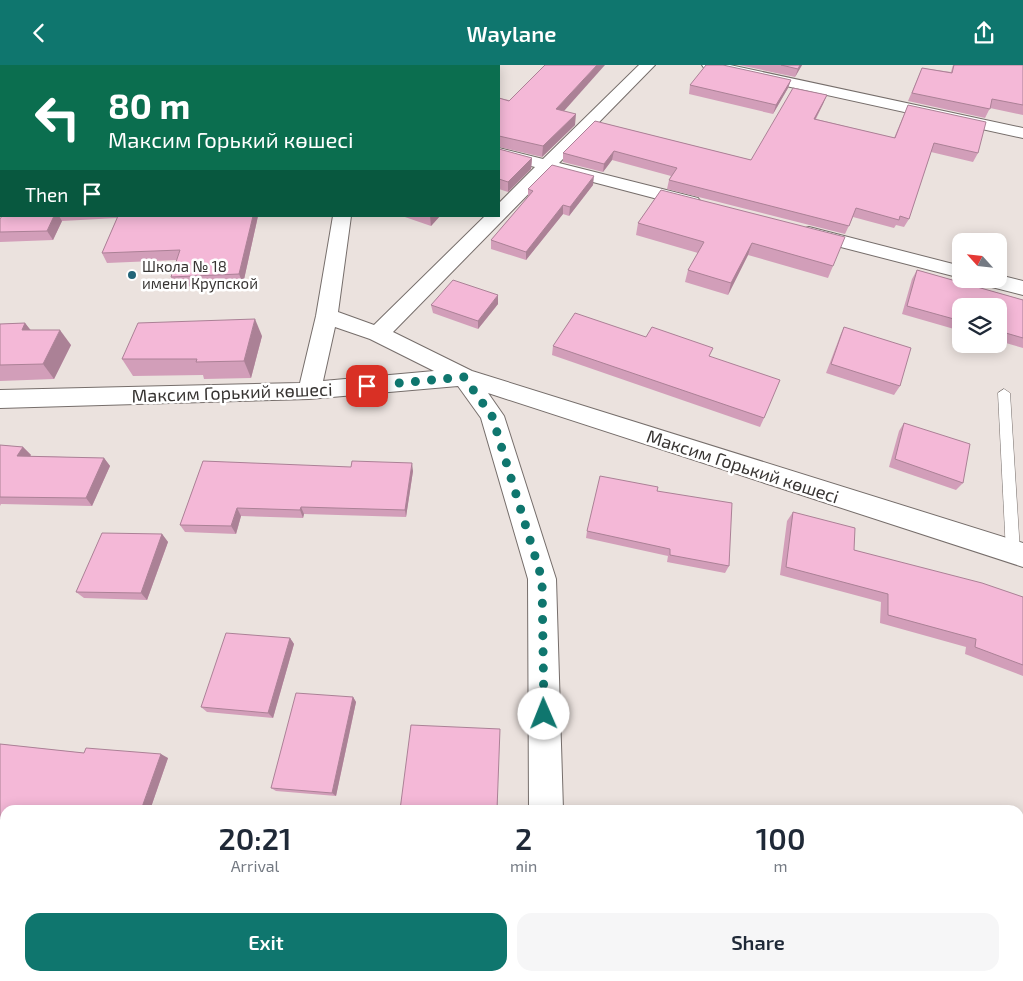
<!DOCTYPE html>
<html lang="en">
<head>
<meta charset="utf-8">
<style>
  :root { --surface:#fff; --page:#f6f6f7; --text:#1f2937; --muted:#747a83; --accent:#0f766e }
  body { margin:0; font-family:"Exo 2",sans-serif; background:var(--page); color:var(--text); height:100vh; display:flex; flex-direction:column; font-size:19px; white-space:nowrap }
  * { box-sizing:border-box; margin:0 }
  p { font-size:16px; color:var(--muted) }
  .icon { flex:none; width:28px; height:28px; fill:none; stroke:currentColor; stroke-width:2; stroke-linecap:round; stroke-linejoin:round }
  .map { position:relative; flex:1; overflow:hidden }
  .drawer { position:absolute; left:0px; top:740px; width:1024px; height:176px; display:flex; flex-direction:column; background:var(--surface); border-radius:15px 15px 0 0; box-shadow:0 2px 12px #0003 }
  .drawer>* { flex:none }
  .banner { position:absolute; left:0px; top:0px; width:500px; height:152px; box-shadow:0 2px 12px #0003; background:#0b6e4f; color:#fff; overflow:hidden }
  .needle { width:32px; rotate:297deg }
  .fabs { position:absolute; left:952px; top:168px; display:grid; gap:10px }
  .fabs a { display:grid; place-items:center; width:55px; height:55px; border-radius:10px; background:var(--surface); box-shadow:0 2px 12px #0003; font-size:25px }
  .pin { position:absolute; display:grid; place-items:center; width:42px; height:42px; color:#fff; margin:-21px; border-radius:10px; box-shadow:0 2px 8px #0006 }
  .me { position:absolute; width:55px; margin:-28px; rotate:359deg; stroke-linejoin:round; filter:drop-shadow(0 0 4px #0008) }
  .turn { display:flex; align-items:center; gap:18px; height:105px; padding:0 25px; font-size:22px }
  .turn .icon { width:65px; height:65px; stroke-width:2.5 }
  .turn b { display:block; font-size:35px; line-height:42px }
  .then { display:flex; align-items:center; height:48px; padding:0 25px; background:#0003; gap:10px; font-size:19px }
  .eta { display:flex; justify-content:space-evenly; align-items:center; height:85px; text-align:center }
  .eta b { font-size:30px; font-weight:600; line-height:35px }
  .action { display:flex; gap:10px; margin-top:auto; padding:10px 25px }
  .action a { flex:1; height:58px; border-radius:15px; background:var(--accent); color:#fff; font-size:20px; font-weight:600; line-height:58px; text-align:center }
  .action a+a { background:var(--page); color:var(--text) }
  header { display:flex; justify-content:space-between; align-items:center; height:65px; padding:0 25px; background:var(--accent); color:#fff; font-size:22px; font-weight:600 }
  .map>svg:first-child { display:block }
  .lines { fill:none; stroke-linecap:round; stroke-linejoin:round }
  .lane-casing { stroke:#766e6b; stroke-width:1 }
  .street-casing { stroke:#766e6b; stroke-width:2 }
  .lane { fill:#fff; fill-rule:evenodd }
  .street { fill:#fff; fill-rule:evenodd }
  .wall { fill:#d29eb9 }
  .shaded-wall { fill:#ab8196 }
  .building { fill:#f4b8d7; stroke:#ab8196 }
  .route { stroke:#0f766e; stroke-width:9; stroke-dasharray:0 16.2 }
  .poi-dot { fill:#226478; stroke:#fff; stroke-width:2 }
  .labels { text-anchor:middle; dominant-baseline:central; stroke-width:5; stroke-linejoin:round; paint-order:stroke }
  .far-poi-label { font-size:15px; fill:#373432; stroke:#fff; text-anchor:start }
  .street-label { font-size:18px; fill:#373432; stroke:#fff }
</style>
</head>
<body>
<header><svg class="icon" aria-label="back" viewBox="0 0 24 24"><path d="M15 5l-7 7 7 7"/></svg>Waylane<svg class="icon" aria-label="share" viewBox="0 0 24 24"><path d="M12 15V3M7 8l5-5 5 5M5 13v7h14v-7"/></svg></header>
<div class="map">
<svg width="1023" height="916" viewBox="0 0 1023 916">
  <rect width="100%" height="100%" fill="#ebe2de"/>
  <g class="lines">
    <g class="lane-casing">
      <path id="lane" d="M1004,324L1010,328L1020,487L1018,491L1013,493L1008,491L1006,487L998,328Z"/>
    </g>
    <g class="street-casing">
      <g id="street">
        <path d="M12,0H26L27,1H12Z"/>
        <path d="M639,0H655L559,98L698,133L701,137L698,141L692,143L551,106L393,267L472,306L1023,478V502L488,328L504,351L556,514L563,745H529L528,514L481,353L458,321L309,334L0,343V325L300,318L316,251L333,151H351L338,247L374,260L485,151H499V138L535,102L499,93V83L543,94ZM335,262L370,274L434,306L323,316Z"/>
        <path d="M702,0H730L1023,63V73L709,4L704,3Z"/>
        <path d="M1,23V34L0,35V24Z"/>
        <path d="M809,162L961,201V213L802,172L799,168L802,164Z"/>
        <path d="M999,210L1023,216V230L980,219L977,214H999Z"/>
        <rect x="0" y="852" width="5" height="36"/>
        <rect x="530" y="911" width="38" height="5"/>
      </g>
    </g>
    <use href="#lane" class="lane"/>
    <use href="#street" class="street"/>
  </g>
  <g class="wall">
    <path d="M739,0H802L795,12Z"/>
    <path d="M953,0H1023V50L990,43L985,53L908,36L922,3L951,7Z"/>
    <path d="M791,15L788,23L773,49L689,29L690,20Z"/>
    <path d="M827,30L823,39L816,54L894,73L908,40L978,88L973,97L931,87L909,154L904,162L896,160L894,163L853,152L845,169L667,124L669,115L671,111L612,95L603,107L563,97V88L595,56L751,95Z"/>
    <path d="M499,33L564,46L575,60L542,92L499,82Z"/>
    <path d="M499,84L532,93L531,104L508,127L499,124Z"/>
    <path d="M593,120L569,151L563,149L526,195L491,184V175L528,132V124Z"/>
    <path d="M661,125L833,201L828,213L748,190L728,230L685,217L688,205L698,188L636,170L638,158Z"/>
    <path d="M2,151H258L243,219L175,222L171,212L177,195L107,198L102,188L117,153L62,156L53,175L0,177V154Z"/>
    <path d="M402,151H440L431,161Z"/>
    <path d="M917,205L1023,235V283L999,276V241H961V266L902,249L912,214Z"/>
    <path d="M498,239L478,264L433,248L431,240Z"/>
    <path d="M25,258L30,265L71,280L54,314L0,316V259Z"/>
    <path d="M844,262L900,321L894,330L826,308L840,271Z"/>
    <path d="M262,271L251,313L204,314L203,310L133,311L122,294Z"/>
    <path d="M646,272L710,292L764,353L760,362L552,290L553,281Z"/>
    <path d="M904,358L963,418L956,425L889,402L899,366Z"/>
    <path d="M0,380L23,382L31,390L29,391L104,393L110,401L92,441L1,439L0,441Z"/>
    <path d="M203,396L413,406L406,452L304,449L303,453L241,451L236,469L185,467L180,460Z"/>
    <path d="M657,426L729,501L725,508L667,497L668,491L586,473L587,466Z"/>
    <path d="M793,447L854,485L1023,532V611L965,589L966,582L880,558L881,537L780,510L787,456Z"/>
    <path d="M162,469L168,477L147,535L84,533L76,527Z"/>
    <path d="M290,573L294,579L273,653L207,647L201,642Z"/>
    <path d="M353,632L356,637L336,731L276,726L271,723Z"/>
    <path d="M0,679L84,688L168,693L150,745H5V756H0Z"/>
    <path d="M1019,790L1023,916H1010L1008,911H1019Z"/>
    <path d="M831,911H911L913,916H831Z"/>
  </g>
  <g class="shaded-wall">
    <path d="M597,0H605L556,55V44Z"/>
    <path d="M800,0H802L795,12L798,4Z"/>
    <path d="M791,15L788,23L773,49L776,40Z"/>
    <path d="M827,30L823,39L811,62L814,54Z"/>
    <path d="M576,49L575,60L542,92L543,81Z"/>
    <path d="M614,86L612,95L603,107L604,99Z"/>
    <path d="M532,93L531,104L508,127V117Z"/>
    <path d="M594,111L593,120L569,151L570,142Z"/>
    <path d="M563,140V149L526,195V187Z"/>
    <path d="M54,151H59L62,156L53,175L47,166Z"/>
    <path d="M253,151H258L243,219L239,209Z"/>
    <path d="M430,151H440L431,161Z"/>
    <path d="M752,178L748,190L728,230L731,218Z"/>
    <path d="M498,230V239L478,264V256Z"/>
    <path d="M255,254L262,271L251,313L244,296Z"/>
    <path d="M25,258L37,273L22,265Z"/>
    <path d="M60,265L71,280L54,314L43,299Z"/>
    <path d="M23,382L31,390L25,399L17,391Z"/>
    <path d="M104,393L110,401L92,441L86,433Z"/>
    <path d="M412,398L413,406L406,452L405,445Z"/>
    <path d="M301,442L304,449L303,453L300,445Z"/>
    <path d="M237,443L241,451L236,469L231,461Z"/>
    <path d="M162,469L168,477L147,535L141,528Z"/>
    <path d="M290,573L294,579L273,653L268,648Z"/>
    <path d="M353,632L356,637L336,731L332,728Z"/>
    <path d="M161,689L168,693L150,745H141Z"/>
  </g>
  <g class="building">
    <rect x="221" y="0" width="78" height="1"/>
    <path d="M545,0H597L556,44L576,49L543,81L499,71V33L509,36Z"/>
    <path d="M706,0H723L791,15L776,40L690,20Z"/>
    <path d="M781,0H800L798,4Z"/>
    <path d="M954,0H1023V40L992,34L990,44L912,28L922,3L952,8Z"/>
    <path d="M793,23L827,30L814,54L895,73L908,40L986,57L978,88L934,78L909,154L900,151L899,155L856,143L849,161L669,115L677,103L614,86L604,99L563,88L595,56L751,95Z"/>
    <path d="M499,84L532,93L508,117L499,114Z"/>
    <path d="M552,100L594,111L570,142L563,140L526,187L491,175L533,126L528,124Z"/>
    <path d="M661,125L845,172L833,201L752,178L731,218L688,205L704,177L638,158Z"/>
    <path d="M2,151H54L47,166L0,167V154Z"/>
    <path d="M118,151H253L239,209L171,212L180,185L102,188Z"/>
    <path d="M917,205L1023,235V273L999,266V241H961V256L907,241Z"/>
    <path d="M453,215L498,230L478,256L431,240Z"/>
    <path d="M575,248L646,272L652,262L713,283L709,291L780,315L764,353L553,281Z"/>
    <path d="M255,254L244,296L196,297L197,294H122L138,258Z"/>
    <path d="M25,258L22,265H60L43,299L0,300V259Z"/>
    <path d="M844,262L911,283L900,321L831,299Z"/>
    <path d="M904,358L970,379L963,418L895,394Z"/>
    <path d="M0,380L23,382L17,391L104,393L86,433L0,432Z"/>
    <path d="M203,396L351,402L352,396L412,398L405,445L301,442L300,445L237,443L231,461L180,460Z"/>
    <path d="M600,411L658,422L657,426L732,438L729,501L670,490V484L587,466Z"/>
    <path d="M793,447L855,463L854,485L982,518L1023,532V600L975,582L976,574L888,550V529L786,502Z"/>
    <path d="M102,468L162,469L141,528L76,527Z"/>
    <path d="M226,568L290,573L268,648L201,642Z"/>
    <path d="M296,628L353,632L332,728L271,723Z"/>
    <path d="M411,660L500,664L497,745H400Z"/>
    <path d="M0,679L84,688L86,683L161,689L141,745H5V754H0Z"/>
    <path d="M1019,790H1023V916H1021L1019,907Z"/>
    <path d="M838,911H911L913,916H839Z"/>
  </g>
  <g class="lines">
    <path class="route" d="M367,321L464,312L492,351L542,514L544,649"/>
  </g>
  <circle class="poi-dot" cx="132" cy="210" r="5"/>
  <g class="labels">
    <g class="far-poi-label">
      <text x="142" y="201">Школа № 18<tspan x="142" dy="17">имени Крупской</tspan></text>
    </g>
    <g class="street-label">
      <text transform="translate(232 327) rotate(-2)">Максим Горький көшесі</text>
      <text transform="translate(743 401) rotate(18)">Максим Горький көшесі</text>
    </g>
  </g>
</svg>
<div class="fabs">
<a><svg class="needle" viewBox="-14 -14 28 28"><path d="M0-13l5 13h-10z" fill="#e53935"/><path d="M0 13l5-13h-10z" fill="#747a83"/></svg></a>
<a><svg class="icon" aria-label="layers" viewBox="0 0 24 24"><path d="M12 4l9 5-9 5-9-5zM3 14l9 5 9-5"/></svg></a>
</div>
<div class="pin" style="left:367px;top:321px;background:#d93025"><svg class="icon" aria-label="arrive" viewBox="0 0 24 24"><path d="M6 21V4h12l-3 4 3 4H6"/></svg></div>
<svg class="me" style="left:544px;top:649px" viewBox="-20 -20 40 40"><circle r="19" fill="#fff"/><path d="M0-13L10 11 0 6-10 11z" fill="#0f766e"/></svg>
<div class="banner">
<div class="turn"><svg class="icon" aria-label="left" viewBox="0 0 24 24"><path d="M17 20v-9H6M10 6l-5 5 5 5"/></svg><div><b>80 m</b>Максим Горький көшесі</div></div>
<div class="then">Then<svg class="icon" aria-label="arrive" viewBox="0 0 24 24"><path d="M6 21V4h12l-3 4 3 4H6"/></svg></div>
</div>
<section class="drawer">
<div class="eta">
<div><b>20:21</b><p>Arrival</p></div>
<div><b>2</b><p>min</p></div>
<div><b>100</b><p>m</p></div>
</div>
<div class="action"><a>Exit</a><a>Share</a></div>
</section>
</div>
</body>
</html>
